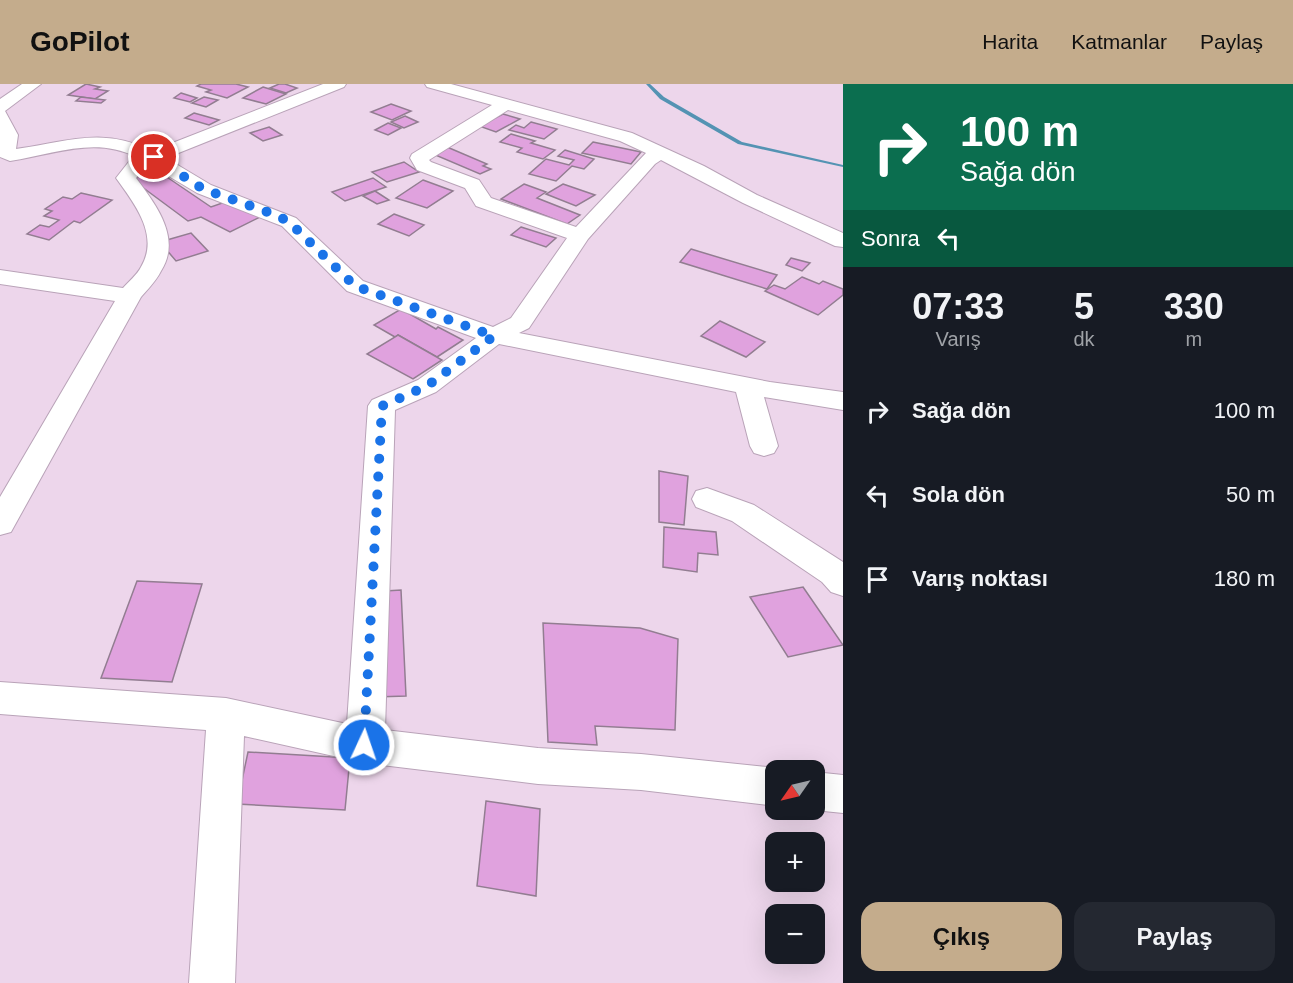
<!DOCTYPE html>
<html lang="tr">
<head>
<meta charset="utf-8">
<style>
  :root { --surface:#171b24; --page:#242831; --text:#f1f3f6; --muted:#9ea1a6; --accent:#c4ac8c }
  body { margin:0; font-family:Arial,sans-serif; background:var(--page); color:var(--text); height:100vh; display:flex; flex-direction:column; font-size:22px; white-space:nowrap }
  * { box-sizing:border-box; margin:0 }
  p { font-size:20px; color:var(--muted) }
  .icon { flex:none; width:33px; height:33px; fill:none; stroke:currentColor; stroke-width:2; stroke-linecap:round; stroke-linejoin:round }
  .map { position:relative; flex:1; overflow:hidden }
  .side { display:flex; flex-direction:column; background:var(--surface); width:450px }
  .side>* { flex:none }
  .guide { background:#0b6e4f; color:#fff; overflow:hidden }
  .needle { width:39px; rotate:236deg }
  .fabs { position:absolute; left:765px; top:676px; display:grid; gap:12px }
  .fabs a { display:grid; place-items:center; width:60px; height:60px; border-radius:12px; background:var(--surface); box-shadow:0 6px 24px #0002; font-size:30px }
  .pin { position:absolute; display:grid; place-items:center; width:51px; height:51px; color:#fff; margin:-26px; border:3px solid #fff; border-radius:50%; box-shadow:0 2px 6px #0007 }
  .me { position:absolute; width:66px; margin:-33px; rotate:3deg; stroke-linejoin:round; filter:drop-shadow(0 0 4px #0008) }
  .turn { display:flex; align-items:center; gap:21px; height:126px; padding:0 18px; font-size:27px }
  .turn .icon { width:78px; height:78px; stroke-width:2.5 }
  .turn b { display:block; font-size:42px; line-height:51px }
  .then { display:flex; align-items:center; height:57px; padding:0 18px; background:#0003; gap:12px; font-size:22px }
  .eta { display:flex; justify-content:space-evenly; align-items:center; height:102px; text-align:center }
  .eta b { font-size:36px; font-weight:800; line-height:42px }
  .primary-button { display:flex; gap:12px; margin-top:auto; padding:12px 18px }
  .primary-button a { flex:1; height:69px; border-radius:18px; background:var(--accent); color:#111; font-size:24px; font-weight:800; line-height:69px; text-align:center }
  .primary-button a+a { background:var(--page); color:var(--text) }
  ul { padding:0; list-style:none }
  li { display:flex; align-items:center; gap:18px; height:84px; padding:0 18px }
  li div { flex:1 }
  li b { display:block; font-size:22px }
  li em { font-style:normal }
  header { display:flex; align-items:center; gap:36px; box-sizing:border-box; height:84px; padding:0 30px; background:var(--accent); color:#111 }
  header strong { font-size:28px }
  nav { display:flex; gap:33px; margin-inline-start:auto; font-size:21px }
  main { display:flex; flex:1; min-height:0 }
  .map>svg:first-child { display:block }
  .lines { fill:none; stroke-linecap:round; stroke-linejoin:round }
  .stream { fill:#5493b3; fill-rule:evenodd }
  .building { fill:#e0a2de; stroke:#927d91; stroke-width:1.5 }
  .minor-casing { stroke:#b9a3b8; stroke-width:2 }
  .minor { fill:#fff; fill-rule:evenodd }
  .route { stroke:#1a73e8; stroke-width:10; stroke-dasharray:0 18 }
</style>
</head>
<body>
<header>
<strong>GoPilot</strong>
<nav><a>Harita</a><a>Katmanlar</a><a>Paylaş</a></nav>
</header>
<main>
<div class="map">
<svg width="843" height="899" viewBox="0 0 843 899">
  <rect width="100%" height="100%" fill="#edd6eb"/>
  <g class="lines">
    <path class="stream" d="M646,0H650L664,13L742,58L843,81V83L738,60L660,15Z"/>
  </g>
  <g class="building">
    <path d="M86,0L100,3L95,5L108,7L95,15L68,11Z"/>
    <path d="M201,0H236L248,3L227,14L206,8L211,6L197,2Z"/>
    <path d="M279,0H285L297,4L286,9L270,4Z"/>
    <path d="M263,3L286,10L266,20L243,14Z"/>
    <path d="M181,9L197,14L190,18L174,14Z"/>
    <path d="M81,13L105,16L101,19L76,17Z"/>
    <path d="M204,13L218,16L206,23L192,19Z"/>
    <path d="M391,20L411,27L392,36L371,28Z"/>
    <path d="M194,29L219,36L209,41L185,34Z"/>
    <path d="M503,30L520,35L496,48L479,42Z"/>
    <path d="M405,32L418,38L404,44L391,38Z"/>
    <path d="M531,38L557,45L544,55L509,46L516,41L524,44Z"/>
    <path d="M388,39L401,44L388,51L375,46Z"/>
    <path d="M269,43L282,51L263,57L250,49Z"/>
    <path d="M511,50L535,57L531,59L555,66L543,75L517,68L522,64L500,58Z"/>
    <path d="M593,58L641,68L631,80L582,69Z"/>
    <path d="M447,63L487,80L483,82L491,85L480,90L433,70Z"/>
    <path d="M565,66L594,75L584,85L572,82L556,97L529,90L546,75L569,81L574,76L558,72Z"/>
    <path d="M404,78L419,88L387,98L372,88Z"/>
    <path d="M155,85L211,123L228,117L264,131L230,148L201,133L188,137L134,97L142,88Z"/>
    <path d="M373,94L386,103L345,117L332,108Z"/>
    <path d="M423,96L453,107L427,124L396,114Z"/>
    <path d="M524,100L546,108L537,114L580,131L567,140L501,115Z"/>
    <path d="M563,100L595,111L576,122L546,110Z"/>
    <path d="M375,107L389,116L377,120L363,112Z"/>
    <path d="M81,109L112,116L80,139L74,137L49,156L27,150L40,141L49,143L59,136L44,132L52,127L45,125L63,113L72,115Z"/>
    <path d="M394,130L424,141L409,152L378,140Z"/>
    <path d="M521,143L556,154L546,163L511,151Z"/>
    <path d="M191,149L208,167L176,177L160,158Z"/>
    <path d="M691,165L777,191L767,205L680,178Z"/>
    <path d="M791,174L810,179L802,187L786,181Z"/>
    <path d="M802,193L819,200L823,197L843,205V211L818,231L765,207L774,201L785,205Z"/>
    <path d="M401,225L436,245L438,243L463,256L437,273L398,251L395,253L374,241Z"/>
    <path d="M720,237L765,258L746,273L701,252Z"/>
    <path d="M398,251L442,276L413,295L367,270Z"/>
    <path d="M659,387L688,392L684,441L659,438Z"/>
    <path d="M664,443L716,448L718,471L698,469L697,488L663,483Z"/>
    <path d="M137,497L202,500L172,598L101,594Z"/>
    <path d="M803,503L843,561L788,573L750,513Z"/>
    <path d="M401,506L406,612L375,613L385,507Z"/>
    <path d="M543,539L640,544L678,555L675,646L595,642L597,661L548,658Z"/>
    <path d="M248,668L350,674L345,726L237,720Z"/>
    <path d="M486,717L540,725L536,812L477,802Z"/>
  </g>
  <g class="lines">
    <g class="minor-casing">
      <g id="minor">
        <path d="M22,0H41L5,27L18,51L16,65C67,58 102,42 152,67L323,0H346L344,3L166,74L211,101L296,134L363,197L493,243L511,234L567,154L476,122L465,104L417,86L410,74L412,70L492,21L427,3L425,0H451L632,49L704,82L757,111L843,149V163L835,162L743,119L661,76L655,80L588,155L529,244L519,249L770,298L843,308V326L764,313L778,362L774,369L764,372L754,369L750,362L736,308L499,260L436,308L395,326L385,646L538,664L641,670L776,684L784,687H776V722L641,706L538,700L365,679L244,652L235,899H189L206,646L0,630V598L226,614L347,640L368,322L372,316L418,296L476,254L347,207L282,142L197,109L150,81L145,83L136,94C156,121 182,154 161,187C156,197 148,205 141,213L11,448L0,451V413L115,217L0,200V186L123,204C129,197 137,191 141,183C160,151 134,119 116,94L131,75L136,73C95,52 52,71 10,77L0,73V15ZM508,26L620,57L646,69L576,143L491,114L479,96L431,78L429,76Z"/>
        <path d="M707,404L754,421L843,478V512L831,508L822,498L732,437L696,423L692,415L696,407Z"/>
        <path d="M814,688L843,691V729L814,726Z"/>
      </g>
    </g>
    <use href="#minor" class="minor"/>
  </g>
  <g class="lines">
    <path class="route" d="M154,73L203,105L276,131L289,138L355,202L494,252L427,302L382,322L364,661"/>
  </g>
</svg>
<div class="fabs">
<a><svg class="needle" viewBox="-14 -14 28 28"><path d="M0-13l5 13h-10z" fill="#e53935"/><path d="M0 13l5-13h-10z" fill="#9ea1a6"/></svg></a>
<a>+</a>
<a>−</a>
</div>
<div class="pin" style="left:154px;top:73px;background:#d93025"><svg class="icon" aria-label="arrive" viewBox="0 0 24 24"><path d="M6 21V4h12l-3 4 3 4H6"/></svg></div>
<svg class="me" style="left:364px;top:661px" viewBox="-20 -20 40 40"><circle r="17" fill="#1a73e8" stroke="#fff" stroke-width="3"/><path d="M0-11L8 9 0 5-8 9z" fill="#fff"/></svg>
</div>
<section class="side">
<div class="guide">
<div class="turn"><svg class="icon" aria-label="right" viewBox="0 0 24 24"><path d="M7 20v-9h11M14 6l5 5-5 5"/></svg><div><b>100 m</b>Sağa dön</div></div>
<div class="then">Sonra<svg class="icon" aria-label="left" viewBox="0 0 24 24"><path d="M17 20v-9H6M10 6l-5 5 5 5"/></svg></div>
</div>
<div class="eta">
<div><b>07:33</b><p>Varış</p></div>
<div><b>5</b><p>dk</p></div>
<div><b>330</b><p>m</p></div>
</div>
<ul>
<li><svg class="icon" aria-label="right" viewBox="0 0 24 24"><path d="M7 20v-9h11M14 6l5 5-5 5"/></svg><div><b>Sağa dön</b></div><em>100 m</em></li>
<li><svg class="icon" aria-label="left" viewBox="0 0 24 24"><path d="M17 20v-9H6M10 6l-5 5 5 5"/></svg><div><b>Sola dön</b></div><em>50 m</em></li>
<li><svg class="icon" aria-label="arrive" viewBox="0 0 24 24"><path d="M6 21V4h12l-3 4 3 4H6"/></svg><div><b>Varış noktası</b></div><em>180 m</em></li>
</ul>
<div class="primary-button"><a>Çıkış</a><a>Paylaş</a></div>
</section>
</main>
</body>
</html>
